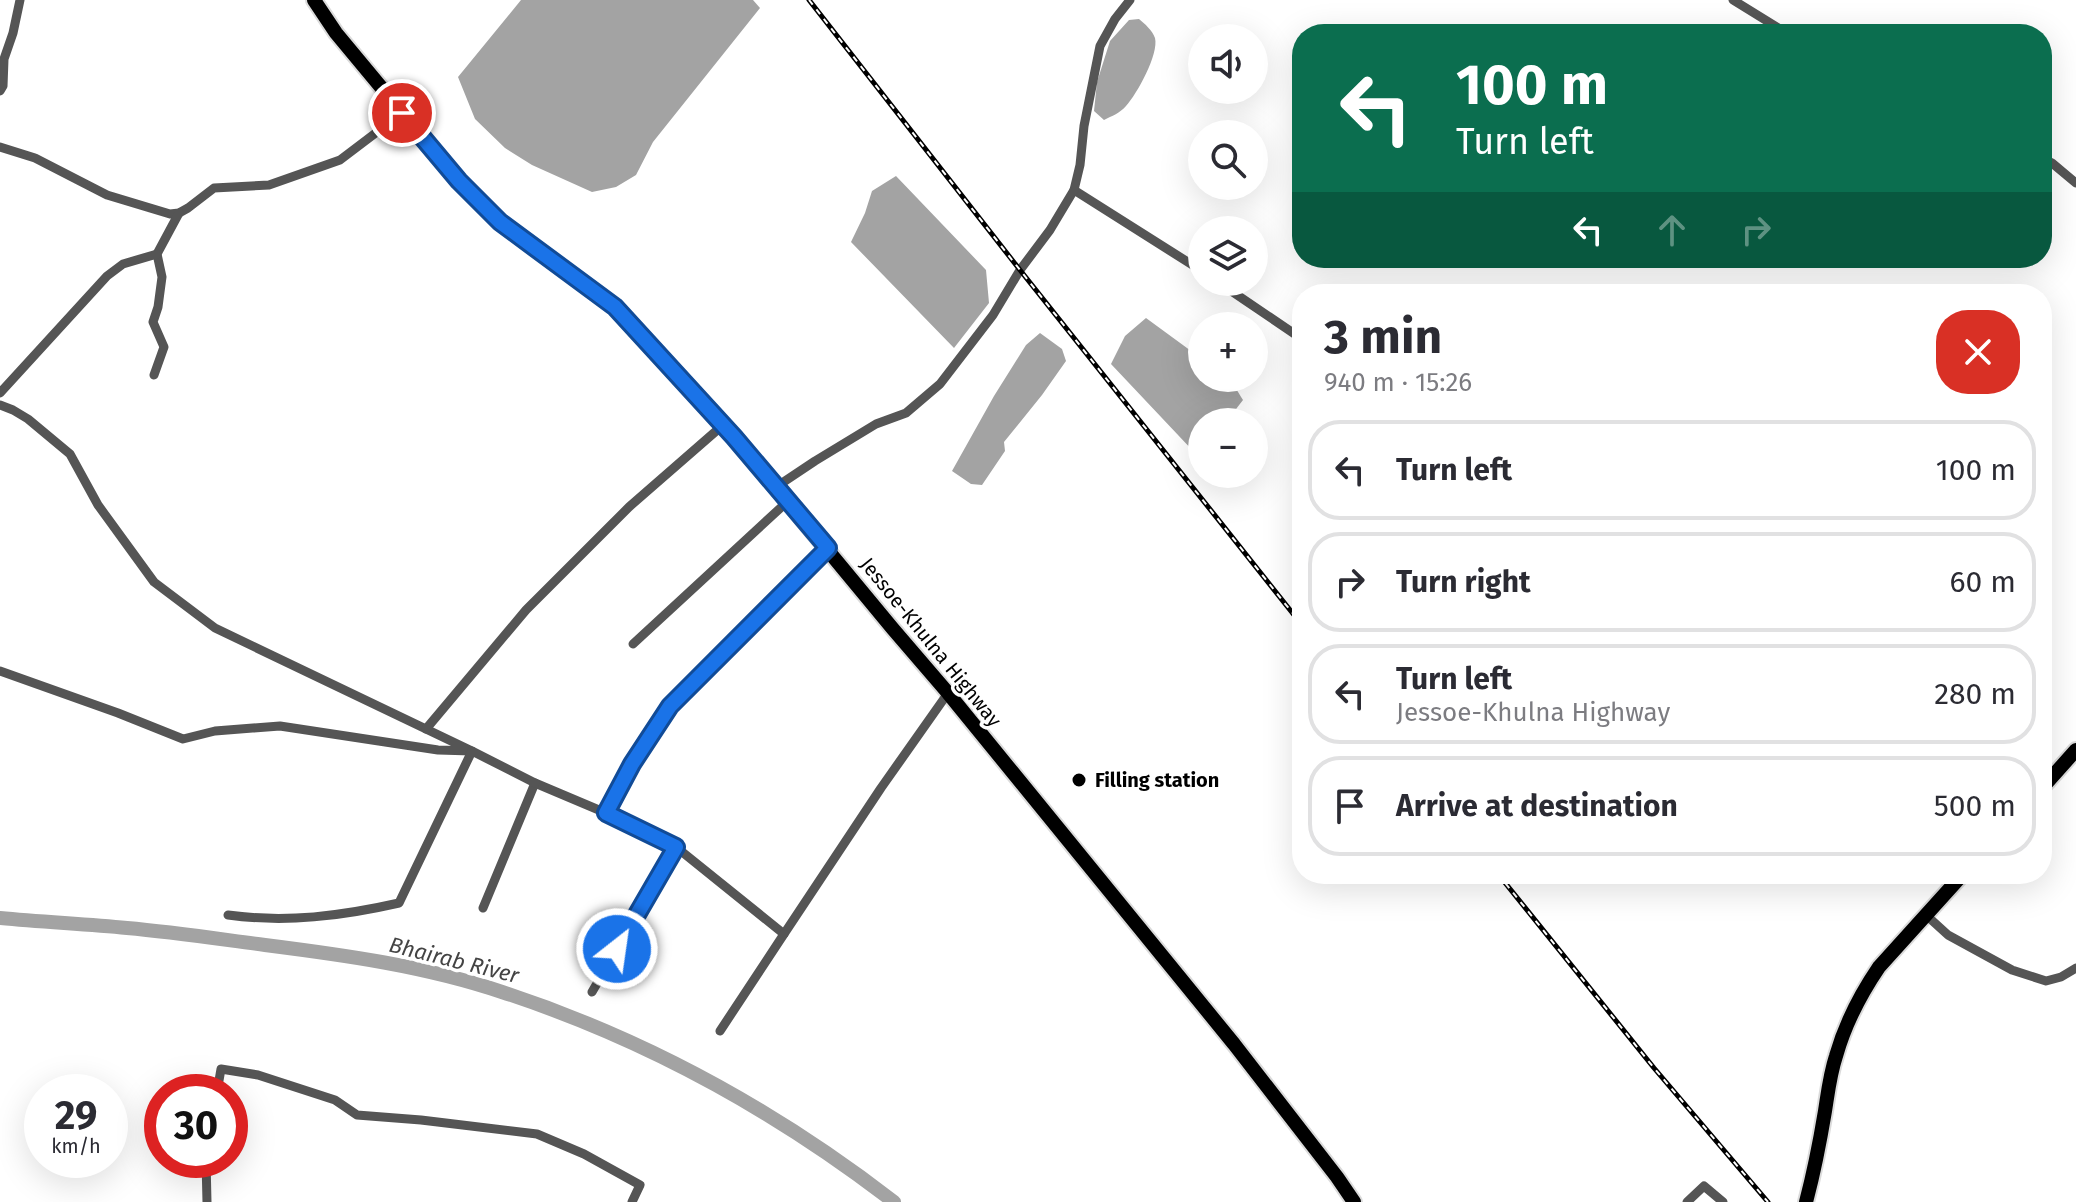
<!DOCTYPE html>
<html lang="en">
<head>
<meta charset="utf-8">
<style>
  :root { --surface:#fff; --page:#f2f2f3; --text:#2b2b33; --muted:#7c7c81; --line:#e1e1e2 }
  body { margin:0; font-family:"Fira Sans",sans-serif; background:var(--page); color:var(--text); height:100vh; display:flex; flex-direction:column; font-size:30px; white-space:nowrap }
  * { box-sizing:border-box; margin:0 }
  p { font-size:26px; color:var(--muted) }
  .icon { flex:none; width:44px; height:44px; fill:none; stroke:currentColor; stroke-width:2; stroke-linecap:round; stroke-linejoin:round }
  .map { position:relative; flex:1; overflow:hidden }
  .drawer { position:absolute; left:1292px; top:284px; width:760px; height:600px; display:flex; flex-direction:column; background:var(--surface); border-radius:32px; box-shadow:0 8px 32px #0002 }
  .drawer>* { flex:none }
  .top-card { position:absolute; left:1292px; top:24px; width:760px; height:244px; border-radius:32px; box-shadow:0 8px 32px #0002; background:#0b6e4f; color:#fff; overflow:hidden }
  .tools { position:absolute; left:1188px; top:24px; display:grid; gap:16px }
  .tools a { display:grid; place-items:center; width:80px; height:80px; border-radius:50%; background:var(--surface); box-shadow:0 8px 32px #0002; font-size:40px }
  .speed { position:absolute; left:24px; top:1074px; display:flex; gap:16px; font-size:40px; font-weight:700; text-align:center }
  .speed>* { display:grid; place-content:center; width:104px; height:104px; border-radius:50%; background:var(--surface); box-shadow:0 8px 32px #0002; line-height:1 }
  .speed small { font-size:20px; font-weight:400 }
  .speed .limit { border:12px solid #d22; background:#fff; color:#111 }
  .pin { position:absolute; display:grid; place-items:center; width:68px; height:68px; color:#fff; margin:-34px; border:4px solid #fff; border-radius:50%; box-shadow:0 2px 8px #0007 }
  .me { position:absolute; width:88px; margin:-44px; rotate:30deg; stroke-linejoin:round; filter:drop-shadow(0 0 6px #0008) }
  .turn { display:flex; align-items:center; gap:28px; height:168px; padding:0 32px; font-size:36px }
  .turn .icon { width:104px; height:104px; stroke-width:2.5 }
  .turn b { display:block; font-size:56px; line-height:68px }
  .lanes { display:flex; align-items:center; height:76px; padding:0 32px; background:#0003; justify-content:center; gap:40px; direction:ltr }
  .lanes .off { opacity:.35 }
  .round { display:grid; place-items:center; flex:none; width:84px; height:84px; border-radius:32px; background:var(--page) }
  .overview { display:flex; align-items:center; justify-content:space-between; height:136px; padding:0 32px }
  h1 { font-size:48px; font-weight:700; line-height:60px }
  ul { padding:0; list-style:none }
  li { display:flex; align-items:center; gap:24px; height:100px; margin:0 16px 12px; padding:0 16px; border:4px solid var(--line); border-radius:32px }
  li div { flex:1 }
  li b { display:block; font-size:30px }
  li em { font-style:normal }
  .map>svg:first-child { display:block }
  .water { fill:#a3a3a3 }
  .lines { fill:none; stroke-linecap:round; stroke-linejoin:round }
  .river { stroke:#a3a3a3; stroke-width:14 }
  .primary-casing { stroke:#dbdbdb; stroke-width:18 }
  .trunk-casing { stroke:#dbdbdb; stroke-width:18 }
  .minor { stroke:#555; stroke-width:9 }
  .primary { stroke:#000; stroke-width:14 }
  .trunk { stroke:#000; stroke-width:14 }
  .rail-casing { stroke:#000; stroke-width:5 }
  .rail { stroke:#fff; stroke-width:2; stroke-dasharray:6; stroke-linecap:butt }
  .route-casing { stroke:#114b97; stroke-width:20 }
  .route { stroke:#1a73e8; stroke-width:14 }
  .poi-dot { fill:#000; stroke:#fff; stroke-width:3 }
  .labels { text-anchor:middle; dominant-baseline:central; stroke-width:7; stroke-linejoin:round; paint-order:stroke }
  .street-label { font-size:20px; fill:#000; stroke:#fff }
  .poi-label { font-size:20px; font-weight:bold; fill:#000; stroke:#fff; text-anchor:start }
  .water-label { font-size:22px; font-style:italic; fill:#444; stroke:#fff }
</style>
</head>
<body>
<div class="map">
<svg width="2076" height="1202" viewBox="0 0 2076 1202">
  <rect width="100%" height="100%" fill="#fff"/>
  <g class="water">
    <path d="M521,0H753L760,8L653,142L636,175L616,187L592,192L532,165L505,148L475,119L458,77Z"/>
    <path d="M1139,19C1145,24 1152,30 1155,38C1159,54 1137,94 1126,106C1120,113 1112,116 1104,120L1094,111L1097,82L1110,41L1129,20Z"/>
    <path d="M896,176L986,270L989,303L954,348L851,242L865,213L872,191Z"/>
    <path d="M1146,318L1202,359V378C1230,378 1228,375 1243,400L1226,422H1202V446L1195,453L1111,364L1125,336Z"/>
    <path d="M1040,333L1062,349L1066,361L1042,395L1004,442L1005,451L982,485L971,484L952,471L994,396L1026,345Z"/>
  </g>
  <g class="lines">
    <path class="river" d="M0,918C42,922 84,924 127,928C173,932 219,939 265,945C344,955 425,966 502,992C643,1038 776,1111 894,1202"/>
    <g class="primary-casing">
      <g id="primary">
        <path d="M2042,788L2076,750"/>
        <path d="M1806,1202C1814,1172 1820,1141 1825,1111C1828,1092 1830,1074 1836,1056C1845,1024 1860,995 1879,967L1963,874"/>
      </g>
    </g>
    <g class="trunk-casing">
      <path id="trunk" d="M314,0L336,33L459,181L500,222L615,307L734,437L893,629L948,693L1234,1044L1337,1177L1354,1202"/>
    </g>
    <g class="minor">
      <path d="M1733,0L1788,34"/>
      <path d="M0,91L3,86L4,59L13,33L20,0"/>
      <path d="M0,147L35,158L107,195L170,214L179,213L188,208L214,188L269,185L340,160L402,113"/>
      <path d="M2042,158L2052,163L2076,183"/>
      <path d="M1074,190L1202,271"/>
      <path d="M1218,282L1302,339"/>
      <path d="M154,375L164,347L153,322L158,307L162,277L157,254L179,213"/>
      <path d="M0,393L107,276L123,264L157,254"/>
      <path d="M0,405L13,410L28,419L70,454L98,505L154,582L215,628L472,751L438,750L280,726L215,731L183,739L118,713L0,671"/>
      <path d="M776,487L815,461L876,424L906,413L940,384L993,315L1020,270L1050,230L1074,190L1080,165L1084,126L1100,46L1115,19L1130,0"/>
      <path d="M633,644L788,501"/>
      <path d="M426,729L526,610L629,507L723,425"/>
      <path d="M676,847L784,934L881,788L948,693"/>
      <path d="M483,908L535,783L606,813"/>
      <path d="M228,915C286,923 342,916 399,903L472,751L535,783"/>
      <path d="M1926,915L1948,935L2012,970L2046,981L2061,977L2076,968"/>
      <path d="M592,992L676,847L606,813L632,764L670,706L828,548"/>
      <path d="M720,1031L784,934"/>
      <path d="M217,1092L221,1069L258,1075L335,1100L357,1115L421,1120L537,1134L584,1154L640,1185L632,1202"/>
      <path d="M206,1160L207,1202"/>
      <path d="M1687,1202L1704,1186L1723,1202"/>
    </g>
    <use href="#primary" class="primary"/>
    <use href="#trunk" class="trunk"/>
    <g class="rail-casing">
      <g id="rail">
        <path d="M809,0L1020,270L1302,625"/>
        <path d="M1498,874L1654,1068L1768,1202"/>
      </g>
    </g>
    <use href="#rail" class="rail"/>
  </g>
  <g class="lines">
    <g class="route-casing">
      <path id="route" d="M402,113L459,181L500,222L615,307L734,437L828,548L670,706L632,764L606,813L676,847L617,949"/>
    </g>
    <use href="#route" class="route"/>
  </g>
  <circle class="poi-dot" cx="1079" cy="780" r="8"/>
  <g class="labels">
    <g class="street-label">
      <text transform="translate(931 642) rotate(51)">Jessoe-Khulna Highway</text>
    </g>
    <g class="poi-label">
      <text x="1095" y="780">Filling station</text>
    </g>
    <g class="water-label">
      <text transform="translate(454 960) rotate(14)">Bhairab River</text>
    </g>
  </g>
</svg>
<div class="tools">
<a><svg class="icon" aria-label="sound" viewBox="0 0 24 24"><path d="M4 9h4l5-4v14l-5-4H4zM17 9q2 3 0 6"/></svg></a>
<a><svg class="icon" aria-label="search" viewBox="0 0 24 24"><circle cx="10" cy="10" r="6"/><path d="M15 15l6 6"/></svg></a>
<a><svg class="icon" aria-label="layers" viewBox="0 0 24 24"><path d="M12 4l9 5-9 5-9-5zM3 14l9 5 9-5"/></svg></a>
<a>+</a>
<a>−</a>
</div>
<div class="speed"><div>29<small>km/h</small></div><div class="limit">30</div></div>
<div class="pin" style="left:402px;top:113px;background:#d93025"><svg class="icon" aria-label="arrive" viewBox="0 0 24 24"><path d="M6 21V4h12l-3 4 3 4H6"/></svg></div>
<svg class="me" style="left:617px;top:949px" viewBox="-20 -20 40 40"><circle r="17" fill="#1a73e8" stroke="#fff" stroke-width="3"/><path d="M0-11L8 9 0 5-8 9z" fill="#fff"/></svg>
<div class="top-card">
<div class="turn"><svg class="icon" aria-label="left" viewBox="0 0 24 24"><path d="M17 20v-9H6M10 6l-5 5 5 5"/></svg><div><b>100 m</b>Turn left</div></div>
<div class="lanes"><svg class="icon" aria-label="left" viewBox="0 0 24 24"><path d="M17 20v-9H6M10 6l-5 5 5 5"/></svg><svg class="icon off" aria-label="ahead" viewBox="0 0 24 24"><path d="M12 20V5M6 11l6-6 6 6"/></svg><svg class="icon off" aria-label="right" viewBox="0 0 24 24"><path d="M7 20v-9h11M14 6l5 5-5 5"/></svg></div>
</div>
<section class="drawer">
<div class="overview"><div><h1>3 min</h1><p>940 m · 15:26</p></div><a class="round" style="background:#d93025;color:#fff"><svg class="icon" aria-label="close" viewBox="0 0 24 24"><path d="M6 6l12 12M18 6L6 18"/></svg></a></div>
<ul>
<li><svg class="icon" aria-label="left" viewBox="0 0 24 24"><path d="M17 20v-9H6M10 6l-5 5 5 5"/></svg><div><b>Turn left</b></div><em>100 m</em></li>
<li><svg class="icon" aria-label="right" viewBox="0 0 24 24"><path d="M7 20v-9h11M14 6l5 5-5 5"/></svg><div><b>Turn right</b></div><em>60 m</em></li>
<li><svg class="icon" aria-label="left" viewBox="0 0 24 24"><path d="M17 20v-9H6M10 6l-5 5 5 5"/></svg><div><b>Turn left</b><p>Jessoe-Khulna Highway</p></div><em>280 m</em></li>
<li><svg class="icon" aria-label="arrive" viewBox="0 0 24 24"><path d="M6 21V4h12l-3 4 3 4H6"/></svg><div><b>Arrive at destination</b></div><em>500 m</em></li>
</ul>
</section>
</div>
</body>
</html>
